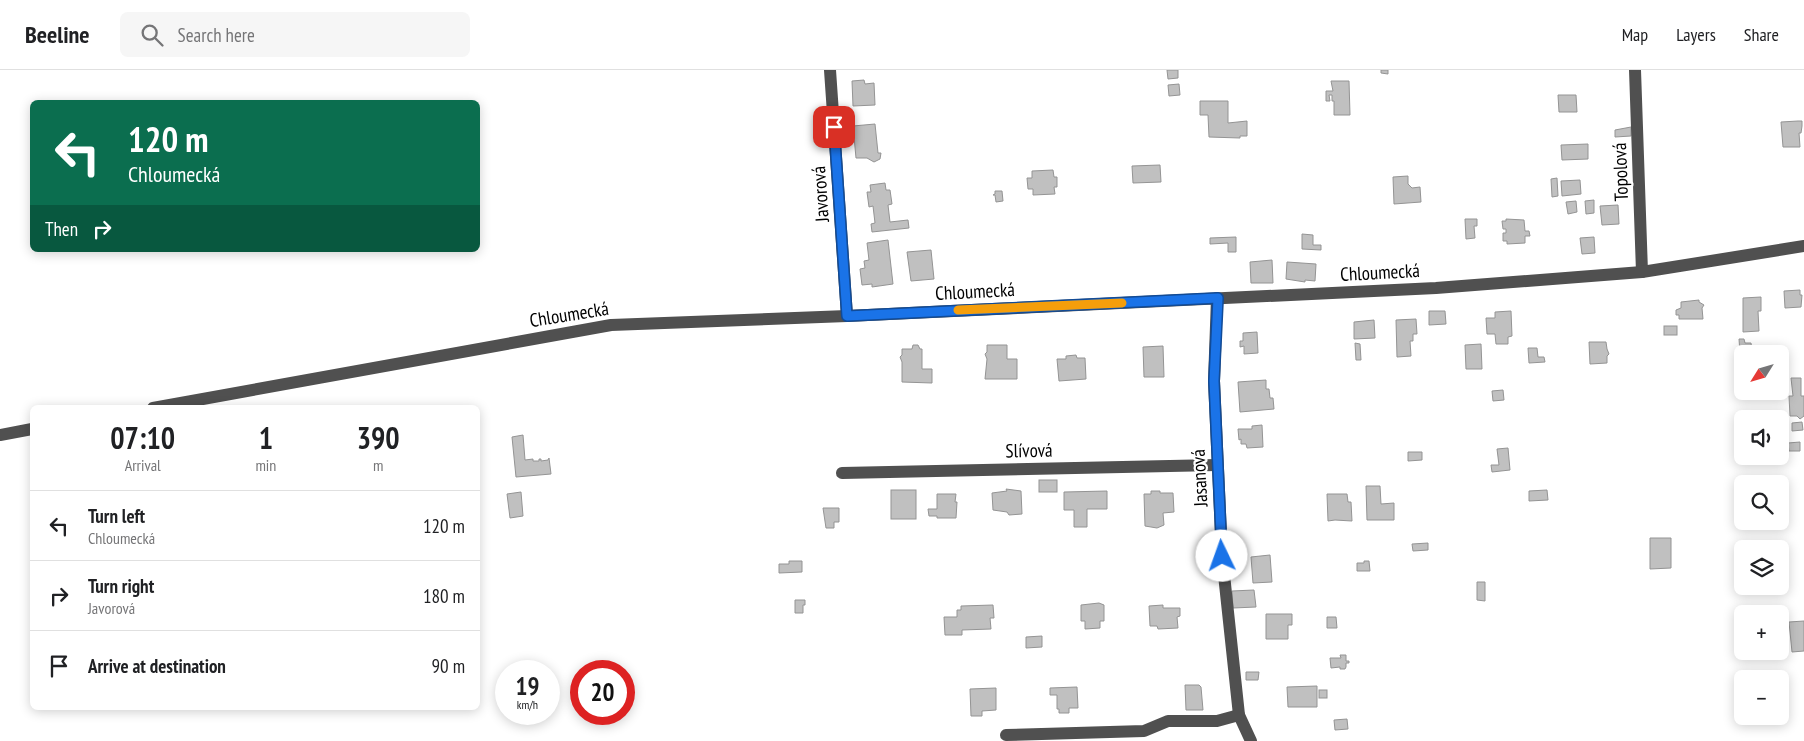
<!DOCTYPE html>
<html lang="en">
<head>
<meta charset="utf-8">
<style>
  :root { --surface:#fff; --page:#f6f6f6; --text:#202124; --muted:#757577; --line:#e0e0e0 }
  body { margin:0; font-family:"PT Sans Narrow",sans-serif; background:var(--page); color:var(--text); height:100vh; display:flex; flex-direction:column; font-size:19px; white-space:nowrap }
  * { box-sizing:border-box; margin:0 }
  p { font-size:16px; color:var(--muted) }
  .icon { flex:none; width:28px; height:28px; fill:none; stroke:currentColor; stroke-width:2; stroke-linecap:round; stroke-linejoin:round }
  .map { position:relative; flex:1; overflow:hidden }
  .details { position:absolute; left:30px; top:335px; width:450px; height:305px; display:flex; flex-direction:column; background:var(--surface); border-radius:8px; box-shadow:0 2px 12px #0003 }
  .details>* { flex:none }
  .hud { position:absolute; left:30px; top:30px; width:450px; height:152px; border-radius:8px; box-shadow:0 2px 12px #0003; background:#0b6e4f; color:#fff; overflow:hidden }
  .needle { width:32px; rotate:233deg }
  .buttons { position:absolute; left:1734px; top:275px; display:grid; gap:10px }
  .buttons a { display:grid; place-items:center; width:55px; height:55px; border-radius:8px; background:var(--surface); box-shadow:0 2px 12px #0003; font-size:25px }
  .speed { position:absolute; left:495px; top:590px; display:flex; gap:10px; font-size:25px; font-weight:700; text-align:center }
  .speed>* { display:grid; place-content:center; width:65px; height:65px; border-radius:50%; background:var(--surface); box-shadow:0 2px 12px #0003; line-height:1 }
  .speed small { font-size:12px; font-weight:400 }
  .speed .limit { border:8px solid #d22; background:#fff; color:#111 }
  .pin { position:absolute; display:grid; place-items:center; width:42px; height:42px; color:#fff; margin:-21px; border-radius:10px; box-shadow:0 2px 8px #0006 }
  .me { position:absolute; width:55px; margin:-28px; rotate:357deg; stroke-linejoin:round; filter:drop-shadow(0 0 4px #0008) }
  .turn { display:flex; align-items:center; gap:18px; height:105px; padding:0 15px; font-size:22px }
  .turn .icon { width:65px; height:65px; stroke-width:2.5 }
  .turn b { display:block; font-size:35px; line-height:42px }
  .then { display:flex; align-items:center; height:48px; padding:0 15px; background:#0003; gap:10px; font-size:19px }
  .eta { display:flex; justify-content:space-evenly; align-items:center; height:85px; text-align:center }
  .eta b { font-size:30px; font-weight:800; line-height:35px }
  ul { padding:0; list-style:none }
  li { display:flex; align-items:center; gap:15px; height:70px; padding:0 15px; border-top:1px solid var(--line) }
  li div { flex:1 }
  li b { display:block; font-size:19px }
  li em { font-style:normal }
  header { display:flex; align-items:center; gap:30px; box-sizing:border-box; height:70px; padding:0 25px; background:var(--surface); border-bottom:1px solid var(--line) }
  header strong { font-size:24px }
  nav { display:flex; gap:28px; margin-inline-start:auto; font-size:18px }
  .search { width:350px; height:45px; background:var(--page); display:flex; align-items:center; gap:12px; box-sizing:border-box; padding:0 18px; border-radius:8px; color:var(--muted); font-size:19px }
  .map>svg:first-child { display:block }
  .building { fill:#c0c0c0; stroke:#949494 }
  .lines { fill:none; stroke-linecap:round; stroke-linejoin:round }
  .minor { stroke:#505050; stroke-width:12 }
  .route-casing { stroke:#114b97; stroke-width:12 }
  .route { stroke:#1a73e8; stroke-width:9 }
  .slow { stroke:#f59e0b; stroke-width:9 }
  .labels { text-anchor:middle; dominant-baseline:central; stroke-width:4.5; stroke-linejoin:round; paint-order:stroke }
  .street-label { font-size:19px; fill:#000; stroke:#fff }
</style>
</head>
<body>
<header>
<strong>Beeline</strong>
<div class="search"><svg class="icon" aria-label="search" viewBox="0 0 24 24"><circle cx="10" cy="10" r="6"/><path d="M15 15l6 6"/></svg>Search here</div>
<nav><a>Map</a><a>Layers</a><a>Share</a></nav>
</header>
<div class="map">
<svg width="1804" height="671" viewBox="0 0 1804 671">
  <rect width="100%" height="100%" fill="#fff"/>
  <g class="building">
    <path d="M1167,0H1178V8L1168,9Z"/>
    <path d="M1381,0H1388V4L1381,3Z"/>
    <path d="M864,10L865,14L874,13L875,35L853,36L852,11Z"/>
    <path d="M1331,11H1349L1350,45H1334V31H1332V25H1329L1330,31H1326V21H1333Z"/>
    <path d="M1179,14L1180,25L1169,26L1168,15Z"/>
    <path d="M1558,25H1576L1577,42H1559Z"/>
    <path d="M1200,31H1228V53L1247,51V66H1240V68L1209,67L1208,45H1200Z"/>
    <path d="M1798,51H1802V56L1801,63H1799L1800,77H1783L1781,52Z"/>
    <path d="M875,54L878,83H881L880,89L874,92L867,88H856L853,56Z"/>
    <path d="M1631,57V66L1615,67V60Z"/>
    <path d="M1588,74V89L1562,90L1561,75Z"/>
    <path d="M1160,95L1161,112L1133,113L1132,96Z"/>
    <path d="M1053,100L1054,107H1057V117H1054L1055,124L1033,125V119H1028L1027,108H1032V101Z"/>
    <path d="M1408,106V114L1412,118L1420,117L1421,132L1394,134L1393,107Z"/>
    <path d="M1557,108L1558,126L1552,127L1551,109Z"/>
    <path d="M1580,110L1581,124L1562,126L1561,111Z"/>
    <path d="M885,113L886,120H890L892,134L888,135L890,152L908,150L909,158L872,162L871,154L875,153L873,136L869,137L867,122H871L870,115Z"/>
    <path d="M995,121H1002L1003,131L996,132L995,125H993L995,124Z"/>
    <path d="M1594,130V143L1586,144L1585,131Z"/>
    <path d="M1576,131L1577,142L1568,144L1566,132Z"/>
    <path d="M1618,135L1619,154L1602,155L1600,136Z"/>
    <path d="M1465,149H1477V156H1474L1475,168L1466,169Z"/>
    <path d="M1506,149L1524,150L1525,161H1529L1530,166H1525V173L1507,174V171H1503V163H1506V159H1503L1502,151H1506Z"/>
    <path d="M1302,164L1313,165V175H1321V180L1302,179Z"/>
    <path d="M1236,167V182H1228V173L1210,174V168Z"/>
    <path d="M1594,167L1595,183L1582,184L1580,168Z"/>
    <path d="M888,170L893,214L872,217V214L862,215L860,199L865,198L864,191L869,190L867,173Z"/>
    <path d="M931,180L934,209L911,211L907,182Z"/>
    <path d="M1272,190L1273,213H1251L1250,192Z"/>
    <path d="M1287,192L1316,194L1315,211L1305,210V212L1286,209Z"/>
    <path d="M1800,220V225H1802L1801,237L1785,238L1784,221Z"/>
    <path d="M1761,227V241H1758L1759,261L1743,262V228Z"/>
    <path d="M1699,230V232L1704,235L1702,238L1703,249H1679V245H1676V240L1681,238V232Z"/>
    <path d="M1429,241H1445L1446,254L1429,255Z"/>
    <path d="M1511,241L1512,266L1508,267V274H1496L1495,264H1487L1486,248H1495V242Z"/>
    <path d="M1416,249L1417,264H1413V271H1410L1411,286L1397,287L1396,250Z"/>
    <path d="M1374,250L1375,268L1354,269V252Z"/>
    <rect x="1664" y="256" width="13" height="9"/>
    <path d="M1257,262L1258,283L1244,284V276L1240,277V271H1243V263Z"/>
    <path d="M1739,269H1744L1745,273H1751L1752,281L1740,283Z"/>
    <path d="M1589,272H1606L1607,279L1609,284L1607,286V293L1590,294Z"/>
    <path d="M1355,273L1360,274L1361,290H1356Z"/>
    <path d="M1481,274L1482,299H1466L1465,275Z"/>
    <path d="M913,275H918L920,279H922V299H932V313L902,312V292L900,287L902,285V279H912Z"/>
    <path d="M987,275H1007V289H1017V309H985L987,289L985,284L987,282Z"/>
    <path d="M1163,276L1164,307H1144L1143,277Z"/>
    <path d="M1528,278H1537L1538,287H1544L1545,292L1529,293Z"/>
    <path d="M1076,285L1077,288H1085L1086,309L1059,311L1057,289H1066V286Z"/>
    <path d="M1791,308H1801V326H1804V346L1800,349L1797,346H1790L1789,326H1793Z"/>
    <path d="M1266,310V319H1269L1270,328H1273L1274,339L1240,342L1238,312Z"/>
    <path d="M1503,320L1504,330L1493,331L1492,321Z"/>
    <path d="M1802,352L1803,360L1792,361V353Z"/>
    <path d="M1262,355L1263,377L1247,378L1246,374H1241V369L1239,370L1238,359H1252V356Z"/>
    <path d="M523,365L525,390L533,389V391H539V389H541V391L548,390L549,388L551,404L516,407L512,367Z"/>
    <path d="M1800,372V381H1789L1788,373Z"/>
    <path d="M1508,378L1510,400L1492,402L1491,395H1499L1497,379Z"/>
    <path d="M1408,382H1422V390L1408,391Z"/>
    <path d="M1746,386H1757L1758,393H1746Z"/>
    <rect x="1039" y="410" width="18" height="12"/>
    <path d="M1366,416H1380L1381,434L1394,433V450H1367Z"/>
    <path d="M1006,419L1021,421L1022,444L1009,445L1007,442L993,440L992,423L1007,421Z"/>
    <rect x="891" y="420" width="25" height="29"/>
    <path d="M1547,420L1548,430L1529,431V421Z"/>
    <path d="M1107,421V439H1087V457H1074V440H1064V422Z"/>
    <path d="M1151,421H1160V423H1173L1174,442L1163,443L1164,455L1157,458L1145,456L1144,424H1151Z"/>
    <path d="M521,422L523,446L510,448L507,424Z"/>
    <path d="M937,424H956L955,432H957L956,448H937V446H929L928,439H937Z"/>
    <path d="M1327,424H1347L1348,432H1351L1352,451L1335,450L1328,451Z"/>
    <path d="M823,438H839V452H834V458H826Z"/>
    <path d="M1650,468H1671V498L1650,499Z"/>
    <path d="M1428,473V480L1413,481L1412,474Z"/>
    <path d="M1270,485L1272,512L1253,513L1251,487Z"/>
    <path d="M789,491H802V502L779,503V494H789Z"/>
    <path d="M1364,491H1369L1370,501H1357V493H1364Z"/>
    <path d="M1477,512H1485V531L1477,530Z"/>
    <path d="M1254,520L1256,537L1233,538L1232,521Z"/>
    <path d="M795,530H805V535H803V543H795Z"/>
    <path d="M1099,533L1104,535V551H1100V558L1085,559V551H1081V535Z"/>
    <path d="M993,535L994,548H990L991,559L962,560V565H945L944,547H957V540H961V536Z"/>
    <path d="M1163,535V538H1180V546L1177,547L1178,558L1158,559L1157,556H1150L1149,536Z"/>
    <path d="M1266,544H1292V555H1288V569H1266Z"/>
    <path d="M1327,547H1336L1337,558H1327Z"/>
    <path d="M1804,551V581L1792,582L1789,552Z"/>
    <path d="M1042,566V577L1026,578V567Z"/>
    <path d="M1340,585H1346V591H1349V593H1346V597L1345,599H1340V597L1331,598L1330,588H1341Z"/>
    <path d="M1246,602H1259L1258,610H1246Z"/>
    <path d="M1185,615H1199L1201,617L1203,640H1186Z"/>
    <path d="M1317,616V637H1288L1287,617Z"/>
    <path d="M1077,617L1078,638H1069V643H1059V639H1057V625H1050V618Z"/>
    <path d="M996,618V640L982,641V646H971L970,619Z"/>
    <rect x="1319" y="620" width="8" height="8"/>
    <path d="M1347,649L1348,659L1335,660L1334,650Z"/>
  </g>
  <g class="lines">
    <g class="minor">
      <path d="M830,0L847,246"/>
      <path d="M1635,0L1642,202"/>
      <path d="M1217,228L1214,311L1222,486L1239,645L1251,671"/>
      <path d="M153,338L611,255L847,246L1436,218L1642,202L1804,176"/>
      <path d="M0,365L32,359"/>
      <path d="M842,403L1217,395"/>
      <path d="M1006,665L1144,661L1168,651H1217L1239,645"/>
    </g>
  </g>
  <g class="lines">
    <g class="route-casing">
      <path id="route" d="M834,57L847,246L1218,228L1214,311L1222,486"/>
    </g>
    <use href="#route" class="route"/>
    <path class="slow" d="M958,240L1122,233"/>
  </g>
  <g class="labels">
    <g class="street-label">
      <text transform="translate(1620 102) rotate(-92)">Topolová</text>
      <text transform="translate(820 124) rotate(-94)">Javorová</text>
      <text transform="translate(1380 202) rotate(-3)">Chloumecká</text>
      <text transform="translate(975 221) rotate(-3)">Chloumecká</text>
      <text transform="translate(569 244) rotate(-9)">Chloumecká</text>
      <text transform="translate(1029 380) rotate(-1)">Slívová</text>
      <text transform="translate(1199 408) rotate(-93)">Jasanová</text>
    </g>
  </g>
</svg>
<div class="buttons">
<a><svg class="needle" viewBox="-14 -14 28 28"><path d="M0-13l5 13h-10z" fill="#e53935"/><path d="M0 13l5-13h-10z" fill="#757577"/></svg></a>
<a><svg class="icon" aria-label="sound" viewBox="0 0 24 24"><path d="M4 9h4l5-4v14l-5-4H4zM17 9q2 3 0 6"/></svg></a>
<a><svg class="icon" aria-label="search" viewBox="0 0 24 24"><circle cx="10" cy="10" r="6"/><path d="M15 15l6 6"/></svg></a>
<a><svg class="icon" aria-label="layers" viewBox="0 0 24 24"><path d="M12 4l9 5-9 5-9-5zM3 14l9 5 9-5"/></svg></a>
<a>+</a>
<a>−</a>
</div>
<div class="speed"><div>19<small>km/h</small></div><div class="limit">20</div></div>
<div class="pin" style="left:834px;top:57px;background:#d93025"><svg class="icon" aria-label="arrive" viewBox="0 0 24 24"><path d="M6 21V4h12l-3 4 3 4H6"/></svg></div>
<svg class="me" style="left:1222px;top:486px" viewBox="-20 -20 40 40"><circle r="19" fill="#fff"/><path d="M0-13L10 11 0 6-10 11z" fill="#1a73e8"/></svg>
<div class="hud">
<div class="turn"><svg class="icon" aria-label="left" viewBox="0 0 24 24"><path d="M17 20v-9H6M10 6l-5 5 5 5"/></svg><div><b>120 m</b>Chloumecká</div></div>
<div class="then">Then<svg class="icon" aria-label="right" viewBox="0 0 24 24"><path d="M7 20v-9h11M14 6l5 5-5 5"/></svg></div>
</div>
<section class="details">
<div class="eta">
<div><b>07:10</b><p>Arrival</p></div>
<div><b>1</b><p>min</p></div>
<div><b>390</b><p>m</p></div>
</div>
<ul>
<li><svg class="icon" aria-label="left" viewBox="0 0 24 24"><path d="M17 20v-9H6M10 6l-5 5 5 5"/></svg><div><b>Turn left</b><p>Chloumecká</p></div><em>120 m</em></li>
<li><svg class="icon" aria-label="right" viewBox="0 0 24 24"><path d="M7 20v-9h11M14 6l5 5-5 5"/></svg><div><b>Turn right</b><p>Javorová</p></div><em>180 m</em></li>
<li><svg class="icon" aria-label="arrive" viewBox="0 0 24 24"><path d="M6 21V4h12l-3 4 3 4H6"/></svg><div><b>Arrive at destination</b></div><em>90 m</em></li>
</ul>
</section>
</div>
</body>
</html>
